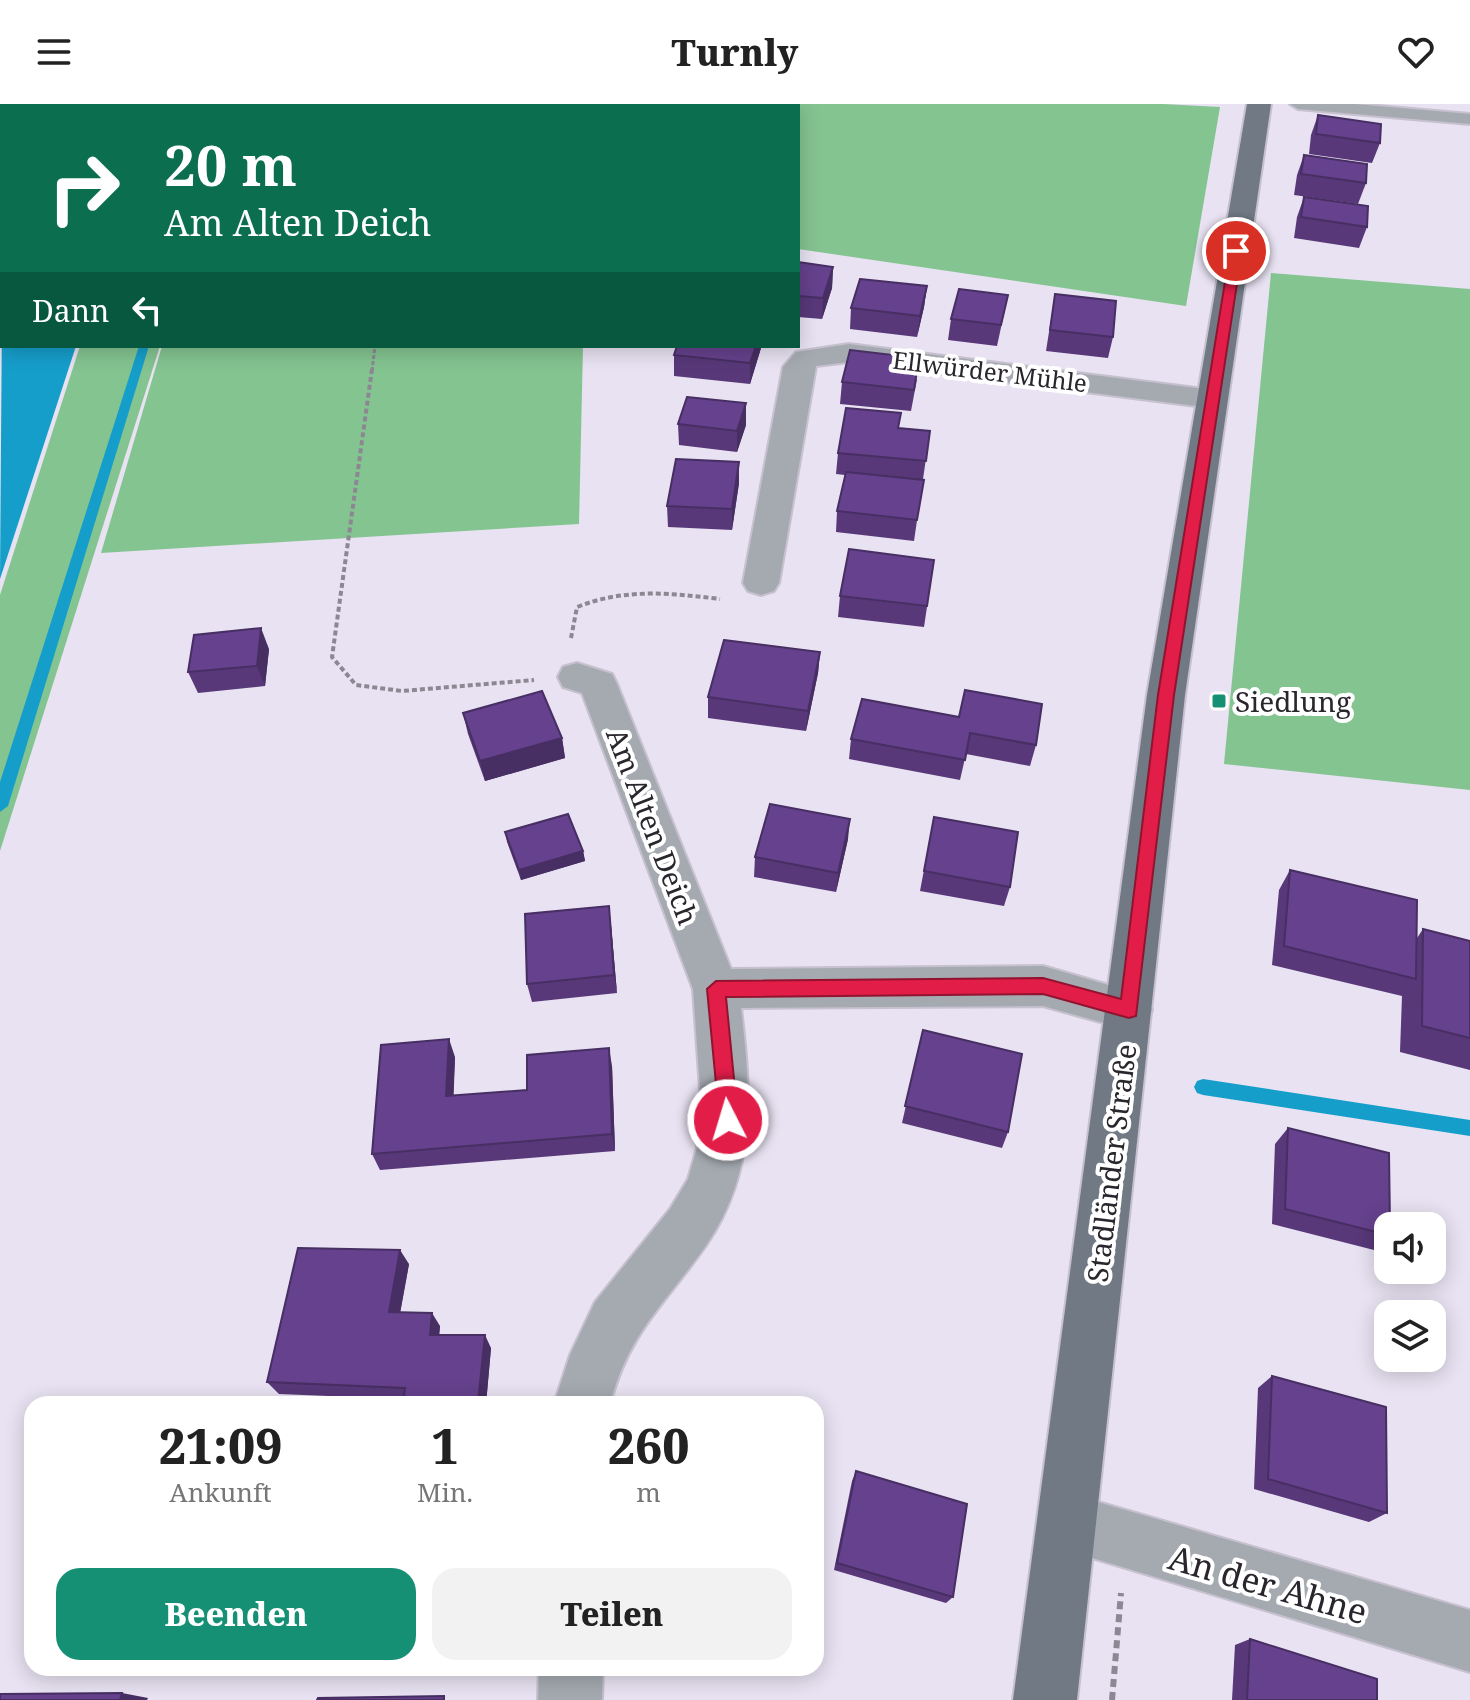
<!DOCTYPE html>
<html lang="de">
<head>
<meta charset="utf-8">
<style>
  :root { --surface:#fff; --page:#f2f2f2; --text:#222; --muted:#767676; --accent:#169075 }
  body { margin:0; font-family:"Noto Serif",serif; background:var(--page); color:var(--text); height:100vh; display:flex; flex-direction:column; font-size:30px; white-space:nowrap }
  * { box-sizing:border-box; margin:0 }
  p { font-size:26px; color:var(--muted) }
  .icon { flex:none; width:44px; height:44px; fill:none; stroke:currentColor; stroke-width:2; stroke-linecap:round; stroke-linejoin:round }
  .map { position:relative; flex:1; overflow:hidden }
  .details { position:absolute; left:24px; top:1292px; width:800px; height:280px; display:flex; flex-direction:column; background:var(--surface); border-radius:24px; box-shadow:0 4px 20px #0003 }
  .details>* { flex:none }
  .guide { position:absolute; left:0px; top:0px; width:800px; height:244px; box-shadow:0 4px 20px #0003; background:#0b6e4f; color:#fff; overflow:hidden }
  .buttons { position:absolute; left:1374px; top:1108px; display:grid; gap:16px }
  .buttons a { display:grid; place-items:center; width:72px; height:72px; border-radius:16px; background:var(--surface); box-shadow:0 4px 20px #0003; font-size:40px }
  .pin { position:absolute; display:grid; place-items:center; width:68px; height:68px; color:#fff; margin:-34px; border:4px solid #fff; border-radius:50%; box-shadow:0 2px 8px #0007 }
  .me { position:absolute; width:88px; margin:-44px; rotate:355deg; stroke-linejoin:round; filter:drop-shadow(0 0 6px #0008) }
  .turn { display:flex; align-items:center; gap:28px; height:168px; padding:0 32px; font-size:36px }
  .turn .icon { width:104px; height:104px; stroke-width:2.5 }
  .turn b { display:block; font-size:56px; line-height:68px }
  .then { display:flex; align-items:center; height:76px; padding:0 32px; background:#0003; gap:16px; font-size:30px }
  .eta { display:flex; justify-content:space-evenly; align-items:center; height:136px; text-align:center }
  .eta b { font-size:48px; font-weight:800; line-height:56px }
  .cta { display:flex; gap:16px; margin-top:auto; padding:16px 32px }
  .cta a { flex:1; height:92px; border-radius:24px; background:var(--accent); color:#fff; font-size:32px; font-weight:800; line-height:92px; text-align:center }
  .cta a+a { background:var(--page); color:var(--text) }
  header { display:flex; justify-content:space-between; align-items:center; height:104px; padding:0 32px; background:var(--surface); font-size:36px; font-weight:800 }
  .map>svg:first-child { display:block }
  .green { fill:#84c491 }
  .water { fill:#169ecb }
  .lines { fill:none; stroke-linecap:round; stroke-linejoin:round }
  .stream { fill:#169ecb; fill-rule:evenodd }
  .lane-casing { stroke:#c6c0cf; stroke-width:4 }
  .street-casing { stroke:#c6c0cf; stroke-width:4 }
  .primary-casing { stroke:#c6c0cf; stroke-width:4 }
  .path-far2 { stroke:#8c8793; stroke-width:3; stroke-dasharray:4 2; stroke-linecap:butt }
  .path-far1 { stroke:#8c8793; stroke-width:4; stroke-dasharray:5 3; stroke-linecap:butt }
  .path { stroke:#8c8793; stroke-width:6; stroke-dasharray:8 5; stroke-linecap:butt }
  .lane { fill:#a5aab1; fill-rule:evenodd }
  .street { fill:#a5aab1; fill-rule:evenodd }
  .primary { fill:#707984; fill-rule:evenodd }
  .wall { fill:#583879 }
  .shaded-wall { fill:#472e63 }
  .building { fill:#66418d; stroke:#472e63; stroke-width:2 }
  .route { fill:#e11d48; stroke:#92132f; stroke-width:2 }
  .poi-dot { fill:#169075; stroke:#fff; stroke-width:3 }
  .labels { text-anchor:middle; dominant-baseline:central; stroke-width:8; stroke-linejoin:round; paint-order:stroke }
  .far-street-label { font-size:24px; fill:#29262d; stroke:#fff }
  .poi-label { font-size:28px; fill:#29262d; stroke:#fff; text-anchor:start }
  .street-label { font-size:28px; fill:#29262d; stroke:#fff }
  .near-street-label { font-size:34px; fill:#29262d; stroke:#fff }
</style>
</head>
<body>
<header><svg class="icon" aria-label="menu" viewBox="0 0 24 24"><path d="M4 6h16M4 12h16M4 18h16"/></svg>Turnly<svg class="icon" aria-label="heart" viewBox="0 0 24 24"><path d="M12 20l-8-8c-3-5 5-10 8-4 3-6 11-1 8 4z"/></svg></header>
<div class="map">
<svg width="1470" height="1596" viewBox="0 0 1470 1596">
  <rect width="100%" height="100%" fill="#e8e2f2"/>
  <g class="green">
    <path d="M160,0H1163L1220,3L1186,202L798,145V2Z"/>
    <path d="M1271,169L1470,185V686L1224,660Z"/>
    <path d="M80,242H160L0,747V491Z"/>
    <path d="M162,242H583L579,420L101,449Z"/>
  </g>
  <path class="water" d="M2,206V242H76L0,475Z"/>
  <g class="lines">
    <g class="stream">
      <rect x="203" y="0" width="8" height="2"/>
      <rect x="0" y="26" width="2" height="6"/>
      <path d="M2,66V76L0,77V67Z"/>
      <path d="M139,242H149L8,702L0,708V678Z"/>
      <path d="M1203,975L1470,1016V1032L1203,991L1197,989L1194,983L1197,977Z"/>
    </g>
    <g class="lane-casing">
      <path id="lane" d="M1290,0H1355L1470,10V20L1298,5Z"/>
    </g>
    <g class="street-casing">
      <g id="street">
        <path d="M849,240L1212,286L1223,288L1228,295L1223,302L1212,304L849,258L816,262L779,479L774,487L761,491L748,487L743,479L783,263L796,248Z"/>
        <path d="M577,559L612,570L617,580L731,865L1043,862L1146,892L1152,906L1146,920L1129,926L1043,902L741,904C751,989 757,1066 707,1140C667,1198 629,1227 610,1300H554L570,1251L595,1198L670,1105L688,1075L697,1044L701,999L693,885L582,589L563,583L558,573L563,563Z"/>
        <path d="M1067,1389L1470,1506V1568L1046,1440L1037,1419L1046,1398Z"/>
        <path d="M539,1564H603L602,1596H538Z"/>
      </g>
    </g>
    <g class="primary-casing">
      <path id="primary" d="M1247,0H1271L1185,591L1077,1596H1013L1147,591Z"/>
    </g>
    <path class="path-far2" d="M372,267L375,242"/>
    <g class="path-far1">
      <path d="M372,265L332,553L356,581L402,587L534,576"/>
      <path d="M571,534L577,503C625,484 670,489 720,495"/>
    </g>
    <path class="path" d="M1112,1596L1121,1489"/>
    <use href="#lane" class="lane"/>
    <use href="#street" class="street"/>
    <use href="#primary" class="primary"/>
  </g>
  <g class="wall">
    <path d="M1318,11L1380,39L1372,59L1309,50L1311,31Z"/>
    <path d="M1304,51L1366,79L1358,100L1294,91L1297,71Z"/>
    <path d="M1304,93L1367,123L1359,144L1294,134L1297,113Z"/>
    <path d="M798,158L833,163L832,184L822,215L798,213Z"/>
    <path d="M927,182L924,203L917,233L850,225L851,204Z"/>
    <path d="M1055,190L1113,233L1108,254L1046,247Z"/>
    <path d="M1008,191L997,242L948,236L951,215Z"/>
    <path d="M761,244L750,280L674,272V251Z"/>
    <path d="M917,275L911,307L840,300L842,278Z"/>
    <path d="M678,320L746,321L737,348L679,341Z"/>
    <path d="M899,324L930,327L914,437L836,428L837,407L845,371L836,370L838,349Z"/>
    <path d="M739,379L732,426L668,423L667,402Z"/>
    <path d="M934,456L924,523L838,513L840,492Z"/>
    <path d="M269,545L265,582L198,589L188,568Z"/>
    <path d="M820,548L818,569L806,627L708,614V593Z"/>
    <path d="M463,609L562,634L565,654L485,677L468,630Z"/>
    <path d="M959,613L1036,641L1030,662L966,650L960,676L849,655L851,635Z"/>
    <path d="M934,713L1010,783L1004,802L920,787Z"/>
    <path d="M505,728L583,747L585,757L521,776L507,738Z"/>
    <path d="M848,735L836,788L754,773L755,753Z"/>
    <path d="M1290,766L1417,834L1423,825L1470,837V966L1400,948L1402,892L1272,861L1279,786Z"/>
    <path d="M611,821L617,889L532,898L527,880Z"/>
    <path d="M923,926L1008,1028L1002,1044L902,1019Z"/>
    <path d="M455,953L453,992L527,986L612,962L615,1047L380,1066L372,1050Z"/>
    <path d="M1288,1024L1388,1122V1134L1374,1146L1272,1120L1275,1040Z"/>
    <path d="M409,1160L400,1208L440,1222L439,1231L491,1244L486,1300H404L403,1295L279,1290L267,1278Z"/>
    <path d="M1272,1272L1387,1409L1369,1418L1254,1385L1258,1284Z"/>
    <path d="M856,1367L953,1493L946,1499L834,1466L852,1377Z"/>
    <path d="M1250,1535L1377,1596H1232L1235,1541Z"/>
  </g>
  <g class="shaded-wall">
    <path d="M833,163L832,184L822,215L823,194Z"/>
    <path d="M927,182L924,203L917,233L920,212Z"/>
    <path d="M756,242H761V244L750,280V259Z"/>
    <path d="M746,299V321L737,348V327Z"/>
    <path d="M739,358V379L732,426V405Z"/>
    <path d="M261,524L269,545L265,582L257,562Z"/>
    <path d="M820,548L818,569L806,627L808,607Z"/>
    <path d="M562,634L565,654L485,677L480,657Z"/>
    <path d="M850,715L848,735L836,788L838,769Z"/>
    <path d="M583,747L585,757L521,776L519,766Z"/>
    <path d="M609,802L611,821L617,889L614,871Z"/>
    <path d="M449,935L455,953L453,1009L446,992Z"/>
    <path d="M609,944L612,962L615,1047L612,1030Z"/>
    <path d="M400,1146L409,1160L398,1221L389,1208Z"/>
    <path d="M432,1209L440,1222L438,1244L430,1231Z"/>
    <path d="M485,1231L491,1244L486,1300H479L478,1298Z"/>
    <path d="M122,1589L148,1594L147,1596H120Z"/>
  </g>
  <g class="building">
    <path d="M1318,11L1381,20L1380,39L1316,30Z"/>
    <path d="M1304,51L1367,60L1366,79L1301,70Z"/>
    <path d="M1304,93L1368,102L1367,123L1301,113Z"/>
    <path d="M798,158L833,163L823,194L798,192Z"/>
    <path d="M860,175L927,182L920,212L851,204Z"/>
    <path d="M959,185L1008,191L1001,221L951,215Z"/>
    <path d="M1055,190L1116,197L1113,233L1050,226Z"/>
    <path d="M677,242H756L750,259L674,251Z"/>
    <path d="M850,246L919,254L914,286L842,278Z"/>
    <path d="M687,293L746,299L737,327L678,320Z"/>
    <path d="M846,304L901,309L898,324L930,327L926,357L838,349Z"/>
    <path d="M676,355L739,358L732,405L667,402Z"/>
    <path d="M846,368L924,376L917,416L837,407Z"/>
    <path d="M849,445L934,456L927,502L840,492Z"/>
    <path d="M261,524L257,562L188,568L194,531Z"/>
    <path d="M724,536L820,548L808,607L708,593Z"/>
    <path d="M965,586L1042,600L1036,641L970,629L965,656L851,635L862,595L959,613Z"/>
    <path d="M542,587L562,634L480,657L463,609Z"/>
    <path d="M770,700L850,715L838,769L755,753Z"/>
    <path d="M568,710L583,747L519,766L505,728Z"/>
    <path d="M934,713L1018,728L1010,783L924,767Z"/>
    <path d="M1290,766L1417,796L1416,875L1284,842Z"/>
    <path d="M609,802L614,871L527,880L525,810Z"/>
    <path d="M1423,825L1470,837V934L1422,922Z"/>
    <path d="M923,926L1022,950L1008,1028L905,1002Z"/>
    <path d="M449,935L446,992L527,986V951L609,944L612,1030L372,1050L381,941Z"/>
    <path d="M1288,1024L1389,1049L1390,1122H1388V1131L1285,1105Z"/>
    <path d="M298,1144L400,1146L389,1208L432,1209L430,1231H485L478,1298L403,1299L405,1284L267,1278Z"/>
    <path d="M1272,1272L1386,1303L1387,1409L1268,1375Z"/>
    <path d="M856,1367L967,1400L953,1493L837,1459Z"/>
    <path d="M1250,1535L1377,1575V1596H1247Z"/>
    <path d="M122,1589L120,1596H0V1590Z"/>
    <path d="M444,1592V1596H317L318,1594Z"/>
  </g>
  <path class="route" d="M1236,144L1242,147L1174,591L1136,912L1129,914L1043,890L726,893L738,1016L735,1022H720L707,885L716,877L1043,874L1121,895L1158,591L1230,147Z"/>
  <rect class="poi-dot" x="1211" y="589" width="16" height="16" rx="4"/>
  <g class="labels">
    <g class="far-street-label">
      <text transform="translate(990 267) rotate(7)">Ellwürder Mühle</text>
    </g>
    <g class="poi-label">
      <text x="1235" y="597">Siedlung</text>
    </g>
    <g class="street-label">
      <text transform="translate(653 722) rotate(69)">Am Alten Deich</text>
      <text transform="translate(1111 1059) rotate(-83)">Stadländer Straße</text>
    </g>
    <g class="near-street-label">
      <text transform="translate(1268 1480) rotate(16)">An der Ahne</text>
    </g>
  </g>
</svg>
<div class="buttons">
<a><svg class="icon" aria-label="sound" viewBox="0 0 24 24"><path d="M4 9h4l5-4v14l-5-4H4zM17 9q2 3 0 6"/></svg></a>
<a><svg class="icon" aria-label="layers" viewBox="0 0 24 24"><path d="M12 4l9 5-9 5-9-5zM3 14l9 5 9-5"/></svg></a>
</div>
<div class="pin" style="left:1236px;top:147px;background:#d93025"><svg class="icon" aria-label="arrive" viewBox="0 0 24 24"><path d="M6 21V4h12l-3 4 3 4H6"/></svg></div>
<svg class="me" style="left:728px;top:1016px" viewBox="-20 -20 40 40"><circle r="17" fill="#e11d48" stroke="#fff" stroke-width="3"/><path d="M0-11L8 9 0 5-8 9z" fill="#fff"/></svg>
<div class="guide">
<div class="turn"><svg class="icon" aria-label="right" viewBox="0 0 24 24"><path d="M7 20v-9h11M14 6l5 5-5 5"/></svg><div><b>20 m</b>Am Alten Deich</div></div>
<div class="then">Dann<svg class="icon" aria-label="left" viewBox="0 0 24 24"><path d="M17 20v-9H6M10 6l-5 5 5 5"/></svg></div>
</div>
<section class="details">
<div class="eta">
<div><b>21:09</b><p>Ankunft</p></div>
<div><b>1</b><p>Min.</p></div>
<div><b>260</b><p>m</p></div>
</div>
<div class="cta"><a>Beenden</a><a>Teilen</a></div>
</section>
</div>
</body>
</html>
